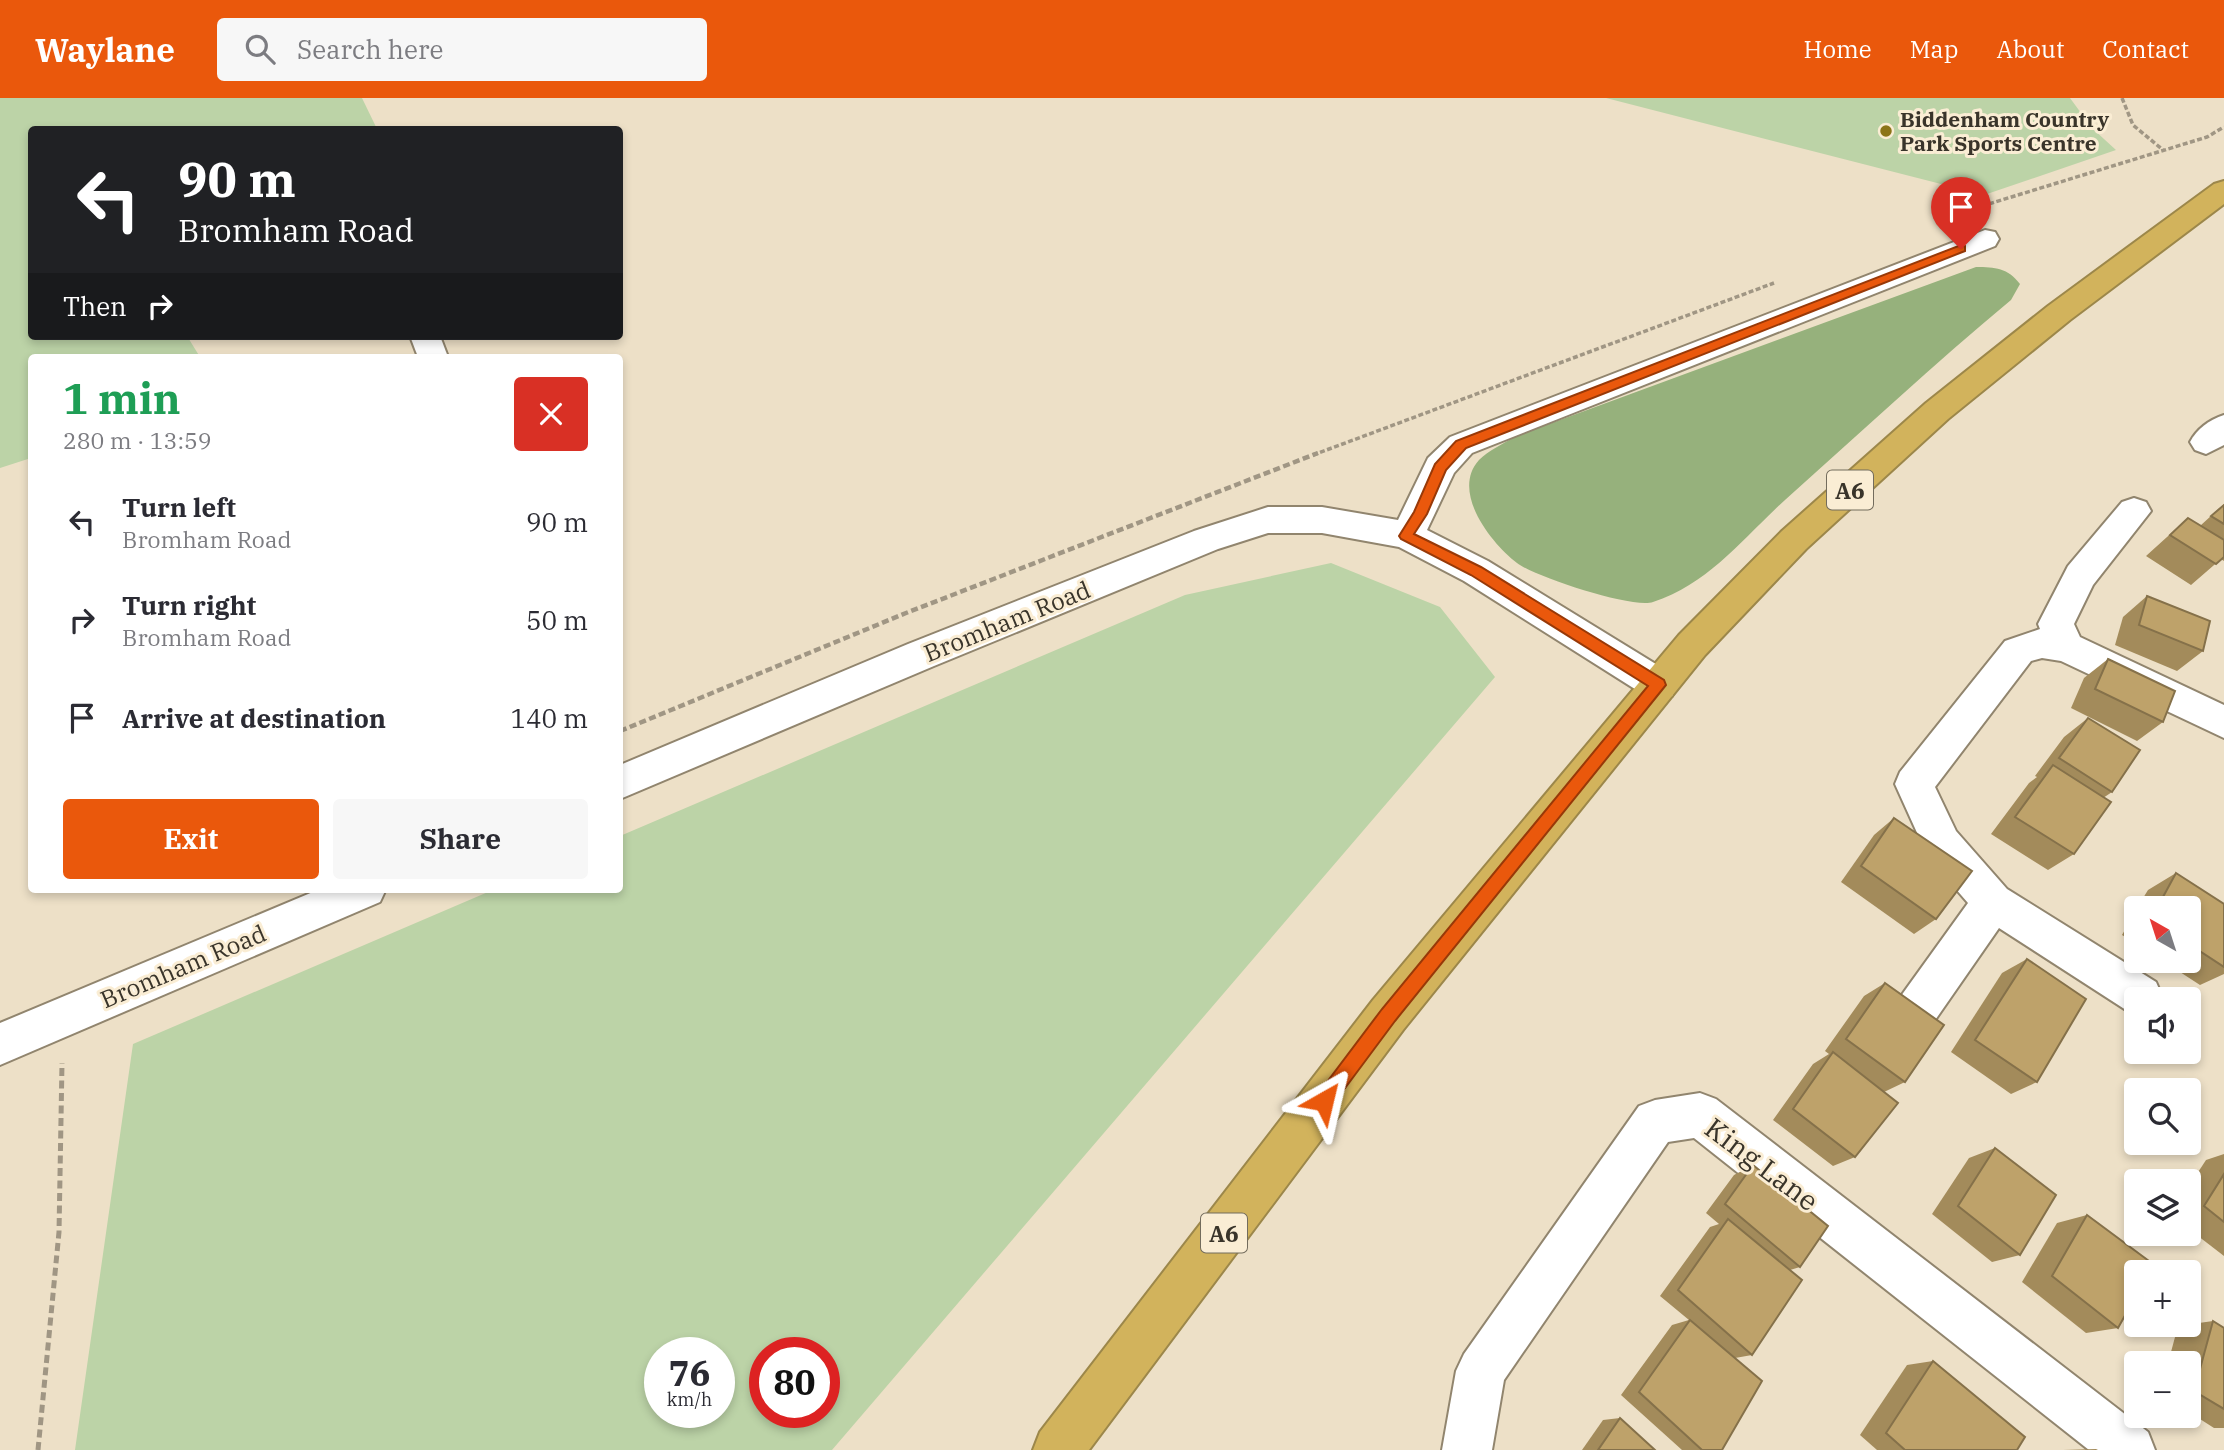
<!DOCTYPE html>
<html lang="en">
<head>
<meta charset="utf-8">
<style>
  :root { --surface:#fff; --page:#f7f7f7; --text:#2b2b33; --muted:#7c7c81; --accent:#ea580c }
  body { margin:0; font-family:"IBM Plex Serif",serif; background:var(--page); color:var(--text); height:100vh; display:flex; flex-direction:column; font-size:26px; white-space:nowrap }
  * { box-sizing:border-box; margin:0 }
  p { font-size:23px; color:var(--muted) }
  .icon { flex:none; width:38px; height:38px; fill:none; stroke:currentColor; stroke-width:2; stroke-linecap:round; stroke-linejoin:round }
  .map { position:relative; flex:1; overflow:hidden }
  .drawer { position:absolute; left:28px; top:256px; width:595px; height:539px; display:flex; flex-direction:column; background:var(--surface); border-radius:7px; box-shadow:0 4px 10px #0003 }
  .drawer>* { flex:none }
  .hud { position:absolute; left:28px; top:28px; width:595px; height:214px; border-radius:7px; box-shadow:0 4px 10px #0003; background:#202124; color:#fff; overflow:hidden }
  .needle { width:46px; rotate:321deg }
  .tools { position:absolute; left:2124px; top:798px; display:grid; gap:14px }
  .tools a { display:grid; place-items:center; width:77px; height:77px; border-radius:7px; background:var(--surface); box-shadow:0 4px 10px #0003; font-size:35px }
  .speed { position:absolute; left:644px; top:1239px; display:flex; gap:14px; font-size:35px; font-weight:700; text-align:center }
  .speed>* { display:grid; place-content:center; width:91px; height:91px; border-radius:50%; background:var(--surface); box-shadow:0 4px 10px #0003; line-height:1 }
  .speed small { font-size:18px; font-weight:400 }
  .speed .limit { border:10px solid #d22; background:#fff; color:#111 }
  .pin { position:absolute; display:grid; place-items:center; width:60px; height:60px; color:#fff; margin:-72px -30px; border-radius:50% 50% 50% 0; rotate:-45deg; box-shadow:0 0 7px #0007 }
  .pin .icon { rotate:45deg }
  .me { position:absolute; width:77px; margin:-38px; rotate:37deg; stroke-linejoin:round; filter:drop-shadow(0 0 5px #0008) }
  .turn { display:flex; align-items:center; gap:24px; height:147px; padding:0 35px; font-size:32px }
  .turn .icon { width:91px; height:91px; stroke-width:2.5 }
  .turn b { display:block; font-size:49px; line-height:60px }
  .then { display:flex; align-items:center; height:66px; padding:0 35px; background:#0003; gap:14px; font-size:26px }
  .round { display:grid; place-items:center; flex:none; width:74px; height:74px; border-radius:7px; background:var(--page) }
  .summary { display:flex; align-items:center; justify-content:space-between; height:119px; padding:0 35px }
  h1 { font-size:42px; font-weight:700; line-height:52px; color:#1e9e55 }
  .action { display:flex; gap:14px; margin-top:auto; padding:14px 35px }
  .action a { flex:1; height:80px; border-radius:7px; background:var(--accent); color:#fff; font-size:28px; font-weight:700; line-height:80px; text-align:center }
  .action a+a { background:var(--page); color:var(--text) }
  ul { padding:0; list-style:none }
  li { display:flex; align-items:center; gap:21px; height:98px; padding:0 35px }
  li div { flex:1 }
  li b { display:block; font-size:26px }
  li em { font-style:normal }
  header { display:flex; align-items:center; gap:42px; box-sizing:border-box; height:98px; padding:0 35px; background:var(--accent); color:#fff }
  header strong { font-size:33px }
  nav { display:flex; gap:38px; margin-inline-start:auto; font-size:24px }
  .search { width:490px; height:63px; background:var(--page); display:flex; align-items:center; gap:18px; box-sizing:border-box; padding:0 24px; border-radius:7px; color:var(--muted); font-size:26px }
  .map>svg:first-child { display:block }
  .green { fill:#bcd3a7; fill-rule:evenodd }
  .forest { fill:#96b17c }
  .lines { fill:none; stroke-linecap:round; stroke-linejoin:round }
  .minor-casing { stroke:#91856e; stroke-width:4 }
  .highway-casing { stroke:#9c874a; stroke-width:4 }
  .path-far2 { stroke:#a09684; stroke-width:3.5; stroke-dasharray:5 2.5; stroke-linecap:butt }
  .path-far1 { stroke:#a09684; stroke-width:4.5; stroke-dasharray:7 3.5; stroke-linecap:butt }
  .path { stroke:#a09684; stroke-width:5; stroke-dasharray:8 4.5; stroke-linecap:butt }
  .minor { fill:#fff; fill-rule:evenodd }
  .highway { fill:#d2b35c; fill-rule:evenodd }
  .wall { fill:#a38b5b }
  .building { fill:#bea26a; stroke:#85714a; stroke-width:2 }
  .route { fill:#ea580c; stroke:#983908; stroke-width:2 }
  .poi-dot { fill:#8c7418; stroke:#faedd4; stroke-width:2.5 }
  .labels { text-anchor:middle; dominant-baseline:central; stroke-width:6; stroke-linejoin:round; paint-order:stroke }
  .far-poi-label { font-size:21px; font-weight:bold; fill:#39342a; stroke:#faedd4; text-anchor:start }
  .shield { fill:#faedd4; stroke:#736c5d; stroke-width:2 }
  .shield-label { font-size:23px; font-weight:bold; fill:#39342a }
  .street-label { font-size:24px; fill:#39342a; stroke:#faedd4 }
  .near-street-label { font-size:28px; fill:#39342a; stroke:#faedd4 }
</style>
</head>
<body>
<header>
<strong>Waylane</strong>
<div class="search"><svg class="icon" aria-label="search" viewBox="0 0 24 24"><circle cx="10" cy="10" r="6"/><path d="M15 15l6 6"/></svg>Search here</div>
<nav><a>Home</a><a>Map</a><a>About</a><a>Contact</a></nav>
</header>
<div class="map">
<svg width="2224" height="1352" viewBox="0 0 2224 1352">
  <rect width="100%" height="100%" fill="#ede0c7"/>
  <g class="green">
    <path d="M0,0H362L377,31L32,32V238H187L200,259H32L31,360L0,370Z"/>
    <path d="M1606,0H2070L2092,30L2116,52L1984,97Z"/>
    <path d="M1331,465L1440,509L1495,579L832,1352H75L133,946L495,791H620V738L1185,497ZM660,1255H719V1314H660ZM765,1255H824V1314H765Z"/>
  </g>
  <path class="forest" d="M1976,169C1995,169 2008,170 2020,186L2011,202C1934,266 1860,335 1785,402C1742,441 1710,485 1653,504C1633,511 1535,479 1517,465C1492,446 1450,394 1479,362C1488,353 1503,346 1514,339Z"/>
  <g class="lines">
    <g class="minor-casing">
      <g id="minor">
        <path d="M1985,132L1995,134L1999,141L1995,148L1472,355L1454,375L1427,432L1488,463L1672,576L1677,587L1672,598L1659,602L1646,598L1464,483L1399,449L1322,435H1268L1218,451L934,568L620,701V667L908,546L1194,433L1268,409H1322L1398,422L1428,360L1450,339Z"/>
        <path d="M410,238H440L448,259H418Z"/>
        <path d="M2224,317V347L2206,356L2195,352L2190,344C2197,331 2209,322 2224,317Z"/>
        <path d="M2134,400L2146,404L2151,413L2093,487L2074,526L2080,539L2224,607V640L2061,563L2042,560L2031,563L1935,689L1956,733L2007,791L2156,884L2162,898L2161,901H2137V917L2126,912L1999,830L1931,928L1916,934L1901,928L1895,913L1901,898L1968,805L1928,759L1895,686L1900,674L2005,543L2040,531L2038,526L2068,468L2122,404Z"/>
        <path d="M320,791H386L380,804L0,967V925Z"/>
        <path d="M1700,995L1716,1001L2148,1334L2155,1352H2089L1694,1040L1668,1044L1504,1282L1492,1352H1442L1456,1273L1464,1256L1639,1008L1655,1002Z"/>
      </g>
    </g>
    <g class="highway-casing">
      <path id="highway" d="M2224,83V106L2070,222L1948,321L1806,451L1705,557L1403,932L1089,1352H1033L1040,1334L1373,902L1679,537L1782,433L1926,305L2048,208L2214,86Z"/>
    </g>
    <g class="path-far2">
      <path d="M2122,0L2133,27L2163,52"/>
      <path d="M1982,108L2207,39L2224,29"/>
      <path d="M1313,357L1774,185"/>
    </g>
    <path class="path-far1" d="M620,633L906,515L1318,355"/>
    <path class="path" d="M38,1352L59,1134L62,965"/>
    <use href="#minor" class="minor"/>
    <use href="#highway" class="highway"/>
  </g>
  <g class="wall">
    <path d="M2224,406V463L2221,461L2191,487L2146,458L2188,420L2200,428Z"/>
    <path d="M2147,498L2203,553L2177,573L2115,547L2123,519Z"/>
    <path d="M2108,561L2163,624L2137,643L2071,610L2084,580Z"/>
    <path d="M2088,620L2112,694L2103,700L2074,756L2048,772L1991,736L2029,685L2037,679L2035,678L2064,639Z"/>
    <path d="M1894,720L1936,821L1914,836L1841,784L1874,737Z"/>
    <path d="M2176,775L2224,806V876L2200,887L2163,863H2189V810H2137L2148,792Z"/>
    <path d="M2137,811V846L2122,837Z"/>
    <path d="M2027,861L2037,984L2011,996L1951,954L2002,875Z"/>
    <path d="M1885,885L1905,984L1884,994L1855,1059L1833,1068L1773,1022L1813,966L1829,956L1825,953L1864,898Z"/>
    <path d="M1995,1050L2020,1157L1992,1164L1932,1116L1969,1060Z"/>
    <path d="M2224,1056V1158L2189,1131V1088L2206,1062Z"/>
    <path d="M1753,1067L1800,1169L1790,1172L1752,1257L1735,1260L1722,1352H1682L1621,1297L1672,1227L1689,1222L1660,1198L1710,1129L1719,1126L1706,1115L1734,1077Z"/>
    <path d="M2087,1117L2118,1230L2086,1235L2022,1184L2057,1125Z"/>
    <path d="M2213,1223L2224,1230V1330H2214L2189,1314V1265H2168L2178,1228Z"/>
    <path d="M1933,1263L2017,1352H1877L1860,1337L1907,1267Z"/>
    <path d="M1620,1320L1655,1352H1582L1603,1322Z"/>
    <path d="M2096,1351L2098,1352H2063Z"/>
  </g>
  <g class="building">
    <path d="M2224,407V426L2211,418Z"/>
    <path d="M2188,420L2224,442V459L2216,466L2170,437Z"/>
    <path d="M2147,498L2210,523L2203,553L2139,527Z"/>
    <path d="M2108,561L2175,593L2163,624L2095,591Z"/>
    <path d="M2088,620L2140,652L2112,694L2059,660Z"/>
    <path d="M2053,667L2111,704L2074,756L2015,719Z"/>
    <path d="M1894,720L1972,773L1936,821L1861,768Z"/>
    <path d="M2176,775L2224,806V869L2189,846V810H2157Z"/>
    <path d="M2027,861L2086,901L2037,984L1975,942Z"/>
    <path d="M1885,885L1944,927L1905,984L1846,941Z"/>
    <path d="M1833,954L1898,1005L1855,1059L1793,1011Z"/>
    <path d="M1995,1050L2056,1097L2020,1157L1958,1108Z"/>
    <path d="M1753,1067L1828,1128L1800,1169L1725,1106Z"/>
    <path d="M2224,1076V1124L2204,1108Z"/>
    <path d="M2087,1117L2153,1166L2148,1174H2137V1196L2118,1230L2052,1178Z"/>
    <path d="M1728,1121L1802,1182L1752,1257L1678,1192Z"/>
    <path d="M1690,1222L1762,1283L1722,1352H1702L1639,1294Z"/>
    <path d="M2213,1223L2224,1230V1311L2194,1293Z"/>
    <path d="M1933,1263L2025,1339L2017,1352H1905L1886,1335Z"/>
    <path d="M1620,1320L1655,1352H1598Z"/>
  </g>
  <path class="route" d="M1961,147L1965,148V153L1466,350L1446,372L1427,416L1414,436L1481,469L1664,582L1666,587L1395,923L1331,1009L1324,1012L1318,1009L1315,1003L1318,996L1382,911L1648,588L1471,477L1401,441L1399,438L1414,414L1435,366L1456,343Z"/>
  <circle class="poi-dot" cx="1886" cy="33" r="7"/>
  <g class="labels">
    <g class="far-poi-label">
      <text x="1900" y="21">Biddenham Country<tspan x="1900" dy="24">Park Sports Centre</tspan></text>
    </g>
    <g class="shield">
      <rect x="1827" y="372.5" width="46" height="39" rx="5"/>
      <rect x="1201" y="1115.5" width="46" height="39" rx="5"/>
    </g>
    <g class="shield-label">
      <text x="1850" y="392">A6</text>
      <text x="1224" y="1135">A6</text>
    </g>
    <g class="street-label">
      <text transform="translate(1007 523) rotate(-22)">Bromham Road</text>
      <text transform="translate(183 868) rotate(-23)">Bromham Road</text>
    </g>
    <g class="near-street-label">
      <text transform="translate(1762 1066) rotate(37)">King Lane</text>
    </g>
  </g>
</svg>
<div class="tools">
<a><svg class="needle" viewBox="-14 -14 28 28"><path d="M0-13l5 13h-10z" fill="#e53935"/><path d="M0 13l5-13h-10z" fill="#7c7c81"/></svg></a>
<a><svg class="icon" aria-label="sound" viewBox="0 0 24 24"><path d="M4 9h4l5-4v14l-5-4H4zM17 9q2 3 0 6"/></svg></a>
<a><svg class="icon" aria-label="search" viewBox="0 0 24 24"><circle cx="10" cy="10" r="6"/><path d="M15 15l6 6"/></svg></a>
<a><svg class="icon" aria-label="layers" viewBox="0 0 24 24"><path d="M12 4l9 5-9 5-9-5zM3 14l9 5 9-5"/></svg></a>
<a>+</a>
<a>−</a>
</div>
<div class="speed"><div>76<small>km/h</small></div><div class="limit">80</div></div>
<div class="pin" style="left:1961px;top:151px;background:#d93025"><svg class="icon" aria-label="arrive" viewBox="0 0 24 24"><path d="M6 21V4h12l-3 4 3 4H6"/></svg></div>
<svg class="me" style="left:1324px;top:1003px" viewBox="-20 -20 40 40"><path d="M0-17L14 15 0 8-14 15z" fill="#ea580c" stroke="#fff" stroke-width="4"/></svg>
<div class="hud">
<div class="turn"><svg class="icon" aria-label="left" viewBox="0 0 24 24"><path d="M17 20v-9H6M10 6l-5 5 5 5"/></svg><div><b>90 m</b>Bromham Road</div></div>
<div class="then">Then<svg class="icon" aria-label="right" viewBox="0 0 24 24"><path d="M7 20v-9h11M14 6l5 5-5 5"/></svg></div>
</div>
<section class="drawer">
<div class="summary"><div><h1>1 min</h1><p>280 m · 13:59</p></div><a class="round" style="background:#d93025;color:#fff"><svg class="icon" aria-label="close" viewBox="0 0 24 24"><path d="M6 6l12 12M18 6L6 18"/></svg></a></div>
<ul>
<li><svg class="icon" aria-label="left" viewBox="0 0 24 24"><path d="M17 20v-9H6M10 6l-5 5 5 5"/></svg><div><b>Turn left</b><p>Bromham Road</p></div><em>90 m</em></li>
<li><svg class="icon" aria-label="right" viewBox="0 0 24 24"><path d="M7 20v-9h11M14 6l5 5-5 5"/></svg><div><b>Turn right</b><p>Bromham Road</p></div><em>50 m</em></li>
<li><svg class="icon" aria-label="arrive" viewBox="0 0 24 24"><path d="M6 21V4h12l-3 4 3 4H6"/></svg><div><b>Arrive at destination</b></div><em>140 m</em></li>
</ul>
<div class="action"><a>Exit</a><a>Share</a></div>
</section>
</div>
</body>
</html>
